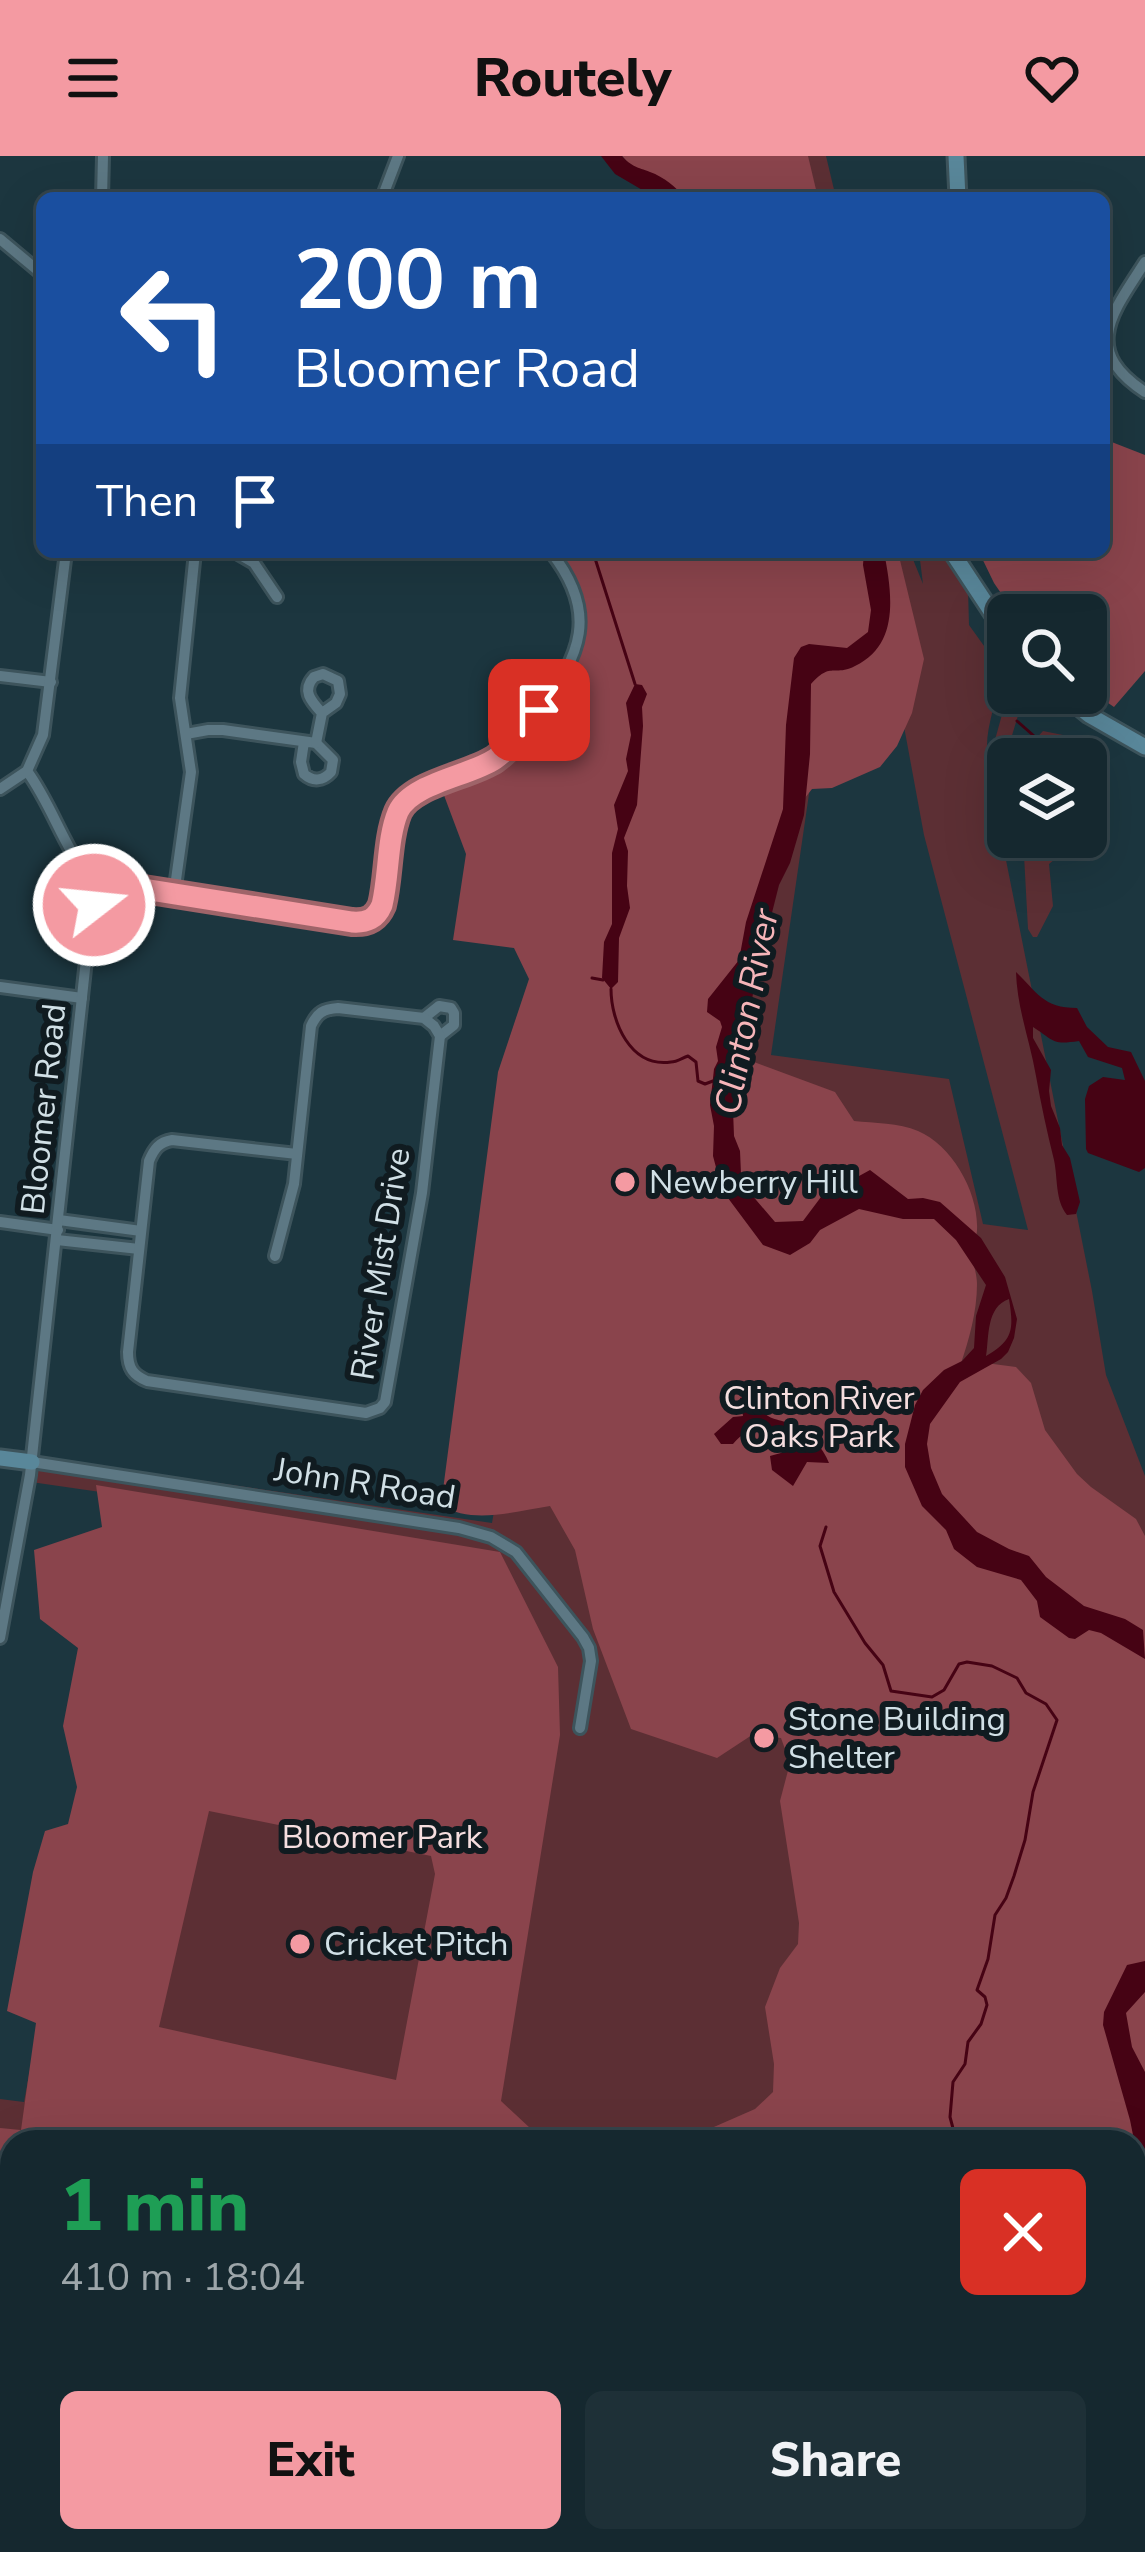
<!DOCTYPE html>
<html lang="en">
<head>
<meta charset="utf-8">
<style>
  :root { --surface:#15282f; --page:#1e3037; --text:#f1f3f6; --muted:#9da6aa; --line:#34444b; --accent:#f49aa2 }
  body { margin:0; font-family:"Nunito Sans",sans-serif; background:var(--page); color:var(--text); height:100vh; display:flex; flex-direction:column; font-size:45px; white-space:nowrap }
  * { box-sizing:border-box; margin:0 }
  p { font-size:39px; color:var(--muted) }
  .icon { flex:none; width:66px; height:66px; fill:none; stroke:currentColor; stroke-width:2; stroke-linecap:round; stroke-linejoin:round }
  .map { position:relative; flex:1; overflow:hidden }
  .sheet { position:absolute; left:0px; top:1974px; width:1146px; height:423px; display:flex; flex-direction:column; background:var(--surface); border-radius:36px 36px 0 0; box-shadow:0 12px 48px #0002,0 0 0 3px var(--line) }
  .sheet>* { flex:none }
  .hud { position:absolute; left:36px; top:36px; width:1074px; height:366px; border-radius:18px; box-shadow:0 12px 48px #0002,0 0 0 3px var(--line); background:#1a4fa0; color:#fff; overflow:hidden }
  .buttons { position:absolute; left:987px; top:438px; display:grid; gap:24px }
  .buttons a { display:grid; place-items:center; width:120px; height:120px; border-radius:18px; background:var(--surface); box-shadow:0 12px 48px #0002,0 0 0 3px var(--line); font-size:60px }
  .pin { position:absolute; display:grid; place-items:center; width:102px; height:102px; color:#fff; margin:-51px; border-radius:24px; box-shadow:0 6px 18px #0006 }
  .me { position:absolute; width:132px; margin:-66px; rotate:74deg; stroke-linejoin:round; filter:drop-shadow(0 0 9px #0008) }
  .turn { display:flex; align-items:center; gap:42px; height:252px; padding:0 60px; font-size:54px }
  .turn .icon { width:156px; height:156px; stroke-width:2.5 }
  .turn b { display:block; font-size:84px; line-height:102px }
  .then { display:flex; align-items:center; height:114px; padding:0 60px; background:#0003; gap:24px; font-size:45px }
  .round { display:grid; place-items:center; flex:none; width:126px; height:126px; border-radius:18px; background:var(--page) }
  .overview { display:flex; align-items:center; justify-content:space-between; height:204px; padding:0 60px }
  h1 { font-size:72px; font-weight:800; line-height:90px; color:#1e9e55 }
  .cta { display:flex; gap:24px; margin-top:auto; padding:24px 60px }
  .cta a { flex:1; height:138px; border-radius:18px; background:var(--accent); color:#111; font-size:48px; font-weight:800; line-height:138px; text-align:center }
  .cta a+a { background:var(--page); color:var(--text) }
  header { display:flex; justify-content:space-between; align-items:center; height:156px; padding:0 60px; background:var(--accent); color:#111; font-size:54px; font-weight:800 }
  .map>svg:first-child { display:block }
  .green { fill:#5c2f34; fill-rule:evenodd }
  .forest { fill:#8a444c; fill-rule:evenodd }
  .water { fill:#460314; fill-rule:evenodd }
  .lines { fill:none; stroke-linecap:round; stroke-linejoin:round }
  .stream { stroke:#460314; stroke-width:3 }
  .street-casing { stroke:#3d545c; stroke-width:16 }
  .secondary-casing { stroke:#3d545c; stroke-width:21 }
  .street { stroke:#5d7884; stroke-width:10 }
  .secondary { stroke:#59879a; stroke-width:15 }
  .route-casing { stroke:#9f6469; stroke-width:30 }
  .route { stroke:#f49aa2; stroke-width:21 }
  .poi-dot { fill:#f49aa2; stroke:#101b20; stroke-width:4.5 }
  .labels { text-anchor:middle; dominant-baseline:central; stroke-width:12; stroke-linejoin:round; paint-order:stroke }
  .street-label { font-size:33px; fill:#d1e0e6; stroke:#101b20 }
  .poi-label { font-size:33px; fill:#d1e0e6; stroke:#101b20; text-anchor:start }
  .park-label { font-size:33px; fill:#f5dedf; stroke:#101b20 }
  .water-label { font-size:36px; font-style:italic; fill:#f6b5b9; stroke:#101b20 }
</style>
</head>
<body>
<header><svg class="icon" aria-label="menu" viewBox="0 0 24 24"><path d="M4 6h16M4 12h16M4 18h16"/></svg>Routely<svg class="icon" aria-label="heart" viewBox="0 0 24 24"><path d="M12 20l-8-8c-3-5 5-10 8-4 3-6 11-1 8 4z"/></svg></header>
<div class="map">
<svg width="1145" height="2396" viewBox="0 0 1145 2396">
  <rect width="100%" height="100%" fill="#1c363f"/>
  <g class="green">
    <path d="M783,0H826L836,42H792Z"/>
    <path d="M610,396H910L923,428L919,396H967L969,469L1002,515C998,541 986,569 987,594L993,591L1008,537H1021L1023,543L1001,616V628L1008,631V666L999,669L1092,1135L1106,1219L1145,1320V2396H0V1943L24,1946L135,1341L31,1326L34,1300L492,1367L505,1290ZM903,565L924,679L1028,1074L983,1068L949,923L771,899L810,631ZM12,1986H1134V2385H12Z"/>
    <path d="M1043,575L1063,579L1061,591L1071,603H1027L1025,595Z"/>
    <path d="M1023,681H1054L1067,693L1049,708L1053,750L1037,781H1033L1028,773Z"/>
  </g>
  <g class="forest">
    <path d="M622,0H808L818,42H659Z"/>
    <path d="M1104,283L1145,299V515L1114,551L1086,532V459H1016L994,427L979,396H1104Z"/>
    <path d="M551,396H898L924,503L912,557L897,590L880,611L832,632L812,633L801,647L790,651L738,900L835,936L854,965C874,967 899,967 918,975C952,989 979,1037 977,1074C977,1080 973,1086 972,1092C971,1104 977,1116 977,1128C977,1156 969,1184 960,1210L978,1206L1016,1211L1031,1227L1045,1274L1077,1318L1091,1331L1136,1363L1145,1380V2396H0V1972L21,1974L36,1867L7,1855L33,1716L45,1675L68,1668L77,1631L63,1570L78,1492L40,1463L34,1394L102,1371L96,1329L500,1396L558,1511L560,1579L501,1945L545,1986H12V2385H1134V1986H702L707,1974L755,1953L773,1936L774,1908L765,1851L780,1812L798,1788L799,1767L780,1645L790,1607L781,1582L752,1579L717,1602L631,1573L593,1473L575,1394L550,1350C516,1355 472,1369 441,1349L498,916L529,823L514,792L453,784L466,698L442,634L494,604L559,528L580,463ZM209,1655L431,1700L435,1718L396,1924L159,1871Z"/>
  </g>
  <g class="water">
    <path d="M601,0H622C632,11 637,11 650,16C664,21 676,31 685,42H656L615,18Z"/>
    <path d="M864,396H884C892,437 900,489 855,510C834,521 831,505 811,528L810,598L804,659L790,707L779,729L755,824L752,844L759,872L746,878L740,895L743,908L733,954L734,980L740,995L741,1018L751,1038L775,1066L803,1065L821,1041L870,1014L908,1043L923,1042L940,1046L981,1082L1005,1121L1017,1163L1014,1182L1008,1196L1001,1203L960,1226L930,1268L927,1288L931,1312L942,1338L977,1376L1009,1393L1029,1400L1046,1421L1084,1450L1125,1463L1143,1474L1145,1503L1101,1477L1089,1474L1075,1483L1069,1482L1040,1461L1037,1445L1021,1424L977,1411L954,1393L946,1374L922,1350L905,1311V1288L915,1249L923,1234L944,1214L962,1205L974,1192L976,1160L986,1129L956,1084L934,1063H903L859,1053L820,1074L810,1087L790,1099L763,1089L722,1034L713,1000L714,970L710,949L714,913L718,905L716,891L722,871L720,865L707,856L708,843L739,804L746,766L783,653L786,569L794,502L801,491L809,488L847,492L868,476L871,454L863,409ZM1009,1143C1014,1174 1013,1184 986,1200C989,1181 986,1151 1009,1143Z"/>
    <path d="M635,528L642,529L647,538L642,551L643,570L637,649L624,682L628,695L627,730L630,752L619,782L618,826L611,833L602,822L604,786L612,768V697L618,673L614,649L628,615L626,603L631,579L626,547Z"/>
    <path d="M1016,816C1037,836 1043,852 1077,852L1087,871L1108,891L1131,896L1145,925V1012L1139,1016L1088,997L1086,993L1085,943L1089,930L1103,921L1125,924L1122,912L1088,901L1079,885C1051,889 1055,885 1033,871V882L1051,914L1049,935L1051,950L1060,972L1062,989L1070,1002L1080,1046L1076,1058L1067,1059C1055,1044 1058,1023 1054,1004C1047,976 1041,948 1036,920C1030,885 1017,852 1016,816Z"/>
    <path d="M754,1237L759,1238C760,1266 775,1261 794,1269C810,1276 823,1292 829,1307L807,1306L793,1330L772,1314L770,1300L788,1295C772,1273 753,1264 733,1288H721L714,1278L733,1261L743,1260L740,1242Z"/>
    <path d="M1145,1805V1836L1126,1857L1132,1891L1145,1916V1997L1134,2029V1986H1130L1133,1979L1130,1964L1103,1869L1104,1856L1127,1809Z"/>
    <path d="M1073,2385H1134V2386L1132,2396H1018Z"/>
  </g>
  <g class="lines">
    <g class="stream">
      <path d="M593,396L635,528"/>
      <path d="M1017,565L1034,580L1052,588L1062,582"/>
      <path d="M592,822L603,824"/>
      <path d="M611,833C611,865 630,912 671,906C677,906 682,902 688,900L696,906L698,925L705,928L713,925"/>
      <path d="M826,1371L820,1390L834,1436L865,1487L883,1509L891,1535L932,1541L944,1534L959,1508L967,1506L992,1510L1017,1522L1026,1537L1046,1548L1057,1564L1033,1636L1025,1684L1014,1720L1006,1742L995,1759L988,1803L977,1834L985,1841L987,1849L981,1868L968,1886L965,1908L953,1926L950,1961L954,1976L947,1986"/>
      <path d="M804,2396L806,2385"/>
    </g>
    <g class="street-casing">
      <g id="street">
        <path d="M102,42L103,0"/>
        <path d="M382,42L398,0"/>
        <path d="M0,83L42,118"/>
        <path d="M1145,106C1113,156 1080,194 1145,236"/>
        <path d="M235,396L254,407L277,441"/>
        <path d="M0,520L51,526"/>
        <path d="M186,578L208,574H223L316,587L333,604L331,616C323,625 313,626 304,618L301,606L304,586"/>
        <path d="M316,587L322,557L336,547L340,538L338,525L323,518L314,521C301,535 312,546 322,557"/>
        <path d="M27,615C51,648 62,686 86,719"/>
        <path d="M0,633L27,615L43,579L66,396"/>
        <path d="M174,738L191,616L180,542L195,396"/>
        <path d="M0,831L82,842"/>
        <path d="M424,862L439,850L451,852L454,857V869L440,880"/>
        <path d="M59,1064L141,1075"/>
        <path d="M0,1066L58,1074"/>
        <path d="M57,1084L139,1093"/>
        <path d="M275,1100L294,1028L311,870C317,857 323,853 338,852L424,862L434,870L440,880L422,1037L385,1246L380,1252L366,1257L147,1225C133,1219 128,1212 128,1196L149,1005C154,993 159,986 172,984L297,998"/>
        <path d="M32,1306L459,1372L491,1381L516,1396L583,1481L589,1492L591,1505L580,1572"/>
        <path d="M0,1482L30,1319L91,758L99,741L109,732L131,731L352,766L372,763C399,736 381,674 403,648C425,623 468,622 495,603C513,591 525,572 539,555C581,499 599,457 551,396"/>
      </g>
    </g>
    <g class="secondary-casing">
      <g id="secondary">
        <path d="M956,0L958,42"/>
        <path d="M952,396L1008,481"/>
        <path d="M1062,537L1089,559L1145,591"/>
        <path d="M0,1302L32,1306"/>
      </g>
    </g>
    <use href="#street" class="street"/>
    <use href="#secondary" class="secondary"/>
  </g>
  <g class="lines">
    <g class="route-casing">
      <path id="route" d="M94,749L109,732L131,731L352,766C367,767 376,763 382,749C389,721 387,682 398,656C411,627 470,620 495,603C513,590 526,571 539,554"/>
    </g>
    <use href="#route" class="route"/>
  </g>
  <g class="poi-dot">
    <circle cx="625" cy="1026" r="12"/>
    <circle cx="764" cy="1582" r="12"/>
    <circle cx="300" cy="1788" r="12"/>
  </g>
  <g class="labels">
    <g class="street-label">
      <text transform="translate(44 953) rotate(-84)">Bloomer Road</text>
      <text transform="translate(381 1108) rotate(-81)">River Mist Drive</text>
      <text transform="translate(365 1328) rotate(9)">John R Road</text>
    </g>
    <g class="poi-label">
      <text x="649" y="1026">Newberry Hill</text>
      <text x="788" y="1563">Stone Building<tspan x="788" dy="38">Shelter</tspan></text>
      <text x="324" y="1788">Cricket Pitch</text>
    </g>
    <g class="park-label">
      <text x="819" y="1242">Clinton River<tspan x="819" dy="38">Oaks Park</tspan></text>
      <text x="382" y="1681">Bloomer Park</text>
    </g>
    <g class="water-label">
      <text transform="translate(747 856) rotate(-79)">Clinton River</text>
    </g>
  </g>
</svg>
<div class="buttons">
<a><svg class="icon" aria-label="search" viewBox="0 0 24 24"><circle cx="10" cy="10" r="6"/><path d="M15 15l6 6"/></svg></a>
<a><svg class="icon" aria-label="layers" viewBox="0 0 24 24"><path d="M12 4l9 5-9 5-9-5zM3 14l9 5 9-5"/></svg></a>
</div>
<div class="pin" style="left:539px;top:554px;background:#d93025"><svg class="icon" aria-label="arrive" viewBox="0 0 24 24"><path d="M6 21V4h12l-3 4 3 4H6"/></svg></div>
<svg class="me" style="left:94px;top:749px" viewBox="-20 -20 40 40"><circle r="17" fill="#f49aa2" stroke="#fff" stroke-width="3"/><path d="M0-11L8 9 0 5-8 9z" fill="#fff"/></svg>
<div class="hud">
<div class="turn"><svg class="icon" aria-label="left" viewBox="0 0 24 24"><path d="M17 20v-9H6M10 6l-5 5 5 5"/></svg><div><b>200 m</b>Bloomer Road</div></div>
<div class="then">Then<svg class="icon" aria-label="arrive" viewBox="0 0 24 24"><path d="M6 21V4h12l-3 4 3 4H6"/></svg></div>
</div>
<section class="sheet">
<div class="overview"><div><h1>1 min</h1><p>410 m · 18:04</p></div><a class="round" style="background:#d93025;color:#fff"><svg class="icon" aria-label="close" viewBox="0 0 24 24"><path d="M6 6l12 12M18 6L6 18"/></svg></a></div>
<div class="cta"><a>Exit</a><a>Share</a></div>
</section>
</div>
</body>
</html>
